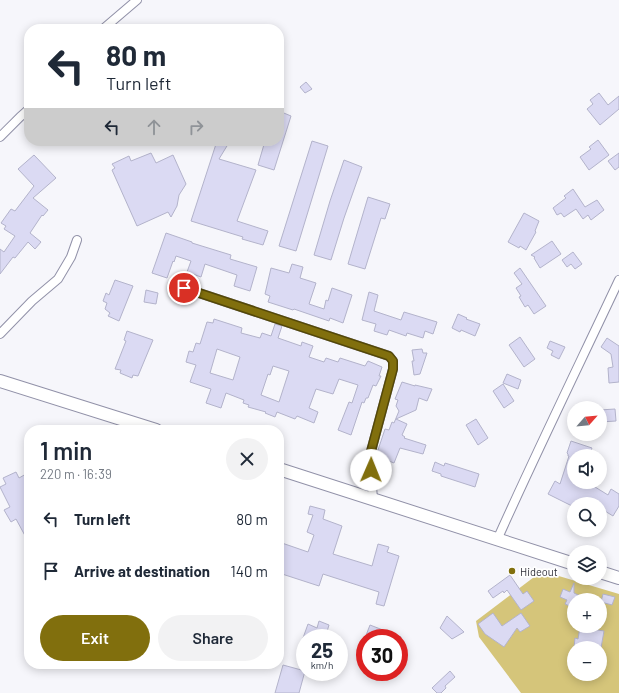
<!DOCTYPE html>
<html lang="en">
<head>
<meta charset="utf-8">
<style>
  :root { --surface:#fff; --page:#f2f2f3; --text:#1f2937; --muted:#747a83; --accent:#816f0d }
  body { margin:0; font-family:Barlow,sans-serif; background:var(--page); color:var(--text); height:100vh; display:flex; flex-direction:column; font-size:15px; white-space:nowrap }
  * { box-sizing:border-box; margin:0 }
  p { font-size:13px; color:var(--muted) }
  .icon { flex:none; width:22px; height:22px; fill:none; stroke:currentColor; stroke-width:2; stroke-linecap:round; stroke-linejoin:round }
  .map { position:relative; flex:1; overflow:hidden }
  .details { position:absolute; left:24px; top:425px; width:260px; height:244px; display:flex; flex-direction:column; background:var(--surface); border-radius:16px; box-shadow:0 2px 10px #0003 }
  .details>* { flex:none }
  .hud { position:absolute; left:24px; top:24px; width:260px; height:122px; border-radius:16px; box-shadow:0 2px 10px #0003; background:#fff; color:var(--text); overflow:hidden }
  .needle { width:26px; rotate:63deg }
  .fabs { position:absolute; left:567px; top:401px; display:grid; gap:8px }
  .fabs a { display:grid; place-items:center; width:40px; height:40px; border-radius:50%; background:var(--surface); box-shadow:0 2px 10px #0003; font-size:20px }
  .speed { position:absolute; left:296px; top:629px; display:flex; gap:8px; font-size:20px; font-weight:700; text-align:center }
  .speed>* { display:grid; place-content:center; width:52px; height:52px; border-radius:50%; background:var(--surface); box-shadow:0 2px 10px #0003; line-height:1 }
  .speed small { font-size:10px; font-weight:400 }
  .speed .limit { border:6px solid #d22; background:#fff; color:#111 }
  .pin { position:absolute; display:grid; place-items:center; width:34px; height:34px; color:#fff; margin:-17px; border:2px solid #fff; border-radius:50%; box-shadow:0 1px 4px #0007 }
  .me { position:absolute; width:44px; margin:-22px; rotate:1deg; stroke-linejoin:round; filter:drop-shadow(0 0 3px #0008) }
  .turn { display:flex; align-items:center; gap:14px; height:84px; padding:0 16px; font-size:18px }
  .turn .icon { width:52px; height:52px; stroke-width:2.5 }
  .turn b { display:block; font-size:28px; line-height:34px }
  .lanes { display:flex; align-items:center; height:38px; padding:0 16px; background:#0003; justify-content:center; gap:20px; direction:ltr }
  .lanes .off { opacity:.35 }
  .round { display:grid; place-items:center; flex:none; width:42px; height:42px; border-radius:21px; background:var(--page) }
  .headline { display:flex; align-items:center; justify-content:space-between; height:68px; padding:0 16px }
  h1 { font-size:24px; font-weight:600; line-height:30px }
  .primary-button { display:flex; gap:8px; margin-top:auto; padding:8px 16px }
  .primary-button a { flex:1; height:46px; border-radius:24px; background:var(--accent); color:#fff; font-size:16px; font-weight:600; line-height:46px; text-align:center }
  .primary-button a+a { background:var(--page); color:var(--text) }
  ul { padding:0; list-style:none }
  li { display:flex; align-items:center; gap:12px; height:52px; padding:0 16px }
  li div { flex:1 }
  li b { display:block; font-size:15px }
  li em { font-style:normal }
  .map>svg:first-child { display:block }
  .green { fill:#d5c57a; fill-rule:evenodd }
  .building { fill:#dbdaf3; stroke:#b3b3cb; fill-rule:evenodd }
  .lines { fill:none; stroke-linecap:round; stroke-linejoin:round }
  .minor-casing { stroke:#9191a8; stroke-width:10 }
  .secondary-casing { stroke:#9191a8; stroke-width:14 }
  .minor { stroke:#fff; stroke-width:8 }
  .secondary { stroke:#fff; stroke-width:12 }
  .route-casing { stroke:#544808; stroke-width:10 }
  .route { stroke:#816f0d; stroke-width:7 }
  .poi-dot { fill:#816f0d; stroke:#fff; stroke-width:1.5 }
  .labels { text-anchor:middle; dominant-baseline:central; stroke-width:3.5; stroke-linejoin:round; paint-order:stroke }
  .poi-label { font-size:11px; fill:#30303a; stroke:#fff; text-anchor:start }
</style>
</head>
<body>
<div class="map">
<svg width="619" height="693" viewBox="0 0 619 693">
  <rect width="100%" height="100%" fill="#f6f6fb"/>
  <path class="green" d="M542,571L619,594V693H521L479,637L476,621ZM574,600H600V626H574ZM574,648H600V674H574Z"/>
  <g class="building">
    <path d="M306,82L312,89L305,93L300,87Z"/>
    <path d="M599,93L608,105L619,96V109L600,125L587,109L593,104L590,100Z"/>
    <path d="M279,111L291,116L274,170L258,165L265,141H279Z"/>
    <path d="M598,140L609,155L589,170L580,157L591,149L589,147Z"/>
    <path d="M217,141H230L219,159L256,170L237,221L268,231L263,245L242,239L243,237L191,221Z"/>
    <path d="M312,141L328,146L296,251L279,246Z"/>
    <path d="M151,153L156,163L173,155L186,184L179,195L177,206L171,217L168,212L137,226L112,170L115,168L112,164L129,156L131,161Z"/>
    <path d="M619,153V167L615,170L608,161Z"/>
    <path d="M34,155L56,178L33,198L48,210L43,216L42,215L30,233L41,242L35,249L28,242L15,258L13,257L0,274V249L4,252L15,236L4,229L6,226L1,223L11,209L15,211L34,186L18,169Z"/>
    <path d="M344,160L362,167L344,218L331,260L314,255L330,201Z"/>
    <path d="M573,189L585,207L597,200L604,210L591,220L588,215L583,219L576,209L564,217L561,213L557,215L553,208L566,198L564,196Z"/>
    <path d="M368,197L390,204L385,219L381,218L365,269L348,264Z"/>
    <path d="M524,213L539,221L535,231L536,232L526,250L520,246L519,248L508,242Z"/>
    <path d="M166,233L192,242V243L231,255L230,259L257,267L250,291L234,286L237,275L205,264L201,277L187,272L191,261L176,256L174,262L173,261L167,278L152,273Z"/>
    <path d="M552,241L561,254L540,268L534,258L535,257L531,255Z"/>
    <path d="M573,252L582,264L575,269L571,264L567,267L562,260Z"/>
    <path d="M292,264L303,267L300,278L316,283L309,304L324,309L326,300L328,301L332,288L352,295L343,323L330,318L329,321L294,309L293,310L268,302L270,296L265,294L271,268L289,273Z"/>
    <path d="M520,268L546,306L534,314L528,305L525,307L519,297L521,296L516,288L522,284L514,273Z"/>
    <path d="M115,280L133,286L119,321L108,316L110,313L105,309L107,303L103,301L106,293L109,295Z"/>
    <path d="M146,290L158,293L156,304L144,302Z"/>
    <path d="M369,292L378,295L374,311L401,320L404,312L437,322L433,334L425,331L423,338L407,333L406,336L389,330L387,335L374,331L376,324L362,320Z"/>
    <path d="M458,314L467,318L466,319L480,324L475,336L461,330L460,332L452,328Z"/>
    <path d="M214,319L242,328L241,333L260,338L262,333L271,336L275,324L282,326L278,338L301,346L302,342L313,346L309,357L324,362L326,358L338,362L340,358L365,366L368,361L382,367L379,376H381L376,386L373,385L368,398H366L364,403L362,402L351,435L338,430L349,402L352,403L358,385L339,379L333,394L316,389L309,408L318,412L314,423L297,416L295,419L277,412L275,417L265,413L266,412L248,407L249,405L243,403L244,400L226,393L221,408L206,403L211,389L190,382L196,365L186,362L189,351L193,352L196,343L200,344L207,322L213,323ZM217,349L240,357L233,380L210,373ZM273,366L289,371L279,402L261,395L268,374L270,375Z"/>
    <path d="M127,331L153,340L138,376L133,375L132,378L120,373L121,370L115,369L126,341L124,340Z"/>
    <path d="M520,337L535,359L524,367L509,345Z"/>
    <path d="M607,338L619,346V382L609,383L608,368L613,367L611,354L601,347Z"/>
    <path d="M550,341L565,347L559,359L551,355L553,351L547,348Z"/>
    <path d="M422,349L423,353H427L420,374L414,375L412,361H414L412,350Z"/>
    <path d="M507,374L521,380L518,389L503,383Z"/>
    <path d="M402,382L415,386V385L432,389L427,401L419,398L416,410L396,419L407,424L402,435L405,437L404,438L426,445L423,454L400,448L394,463L376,456L385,429L389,430L392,422L394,423L399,411L396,406L398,400L395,399Z"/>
    <path d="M503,384L514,401L504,408L493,391Z"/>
    <path d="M615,409L616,421L600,422V410Z"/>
    <path d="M476,419L488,438L478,445L466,425Z"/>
    <path d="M571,441L592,448L589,456H574V482H587L608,495L611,489L619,494V506L613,516L600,508V504H574V507L548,494L555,481L560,484L569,456H568V454L567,453Z"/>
    <path d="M435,462L444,466L445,463L479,474L475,487L441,476V474L432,471Z"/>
    <path d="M16,472L19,478L26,474L29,479V543L16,519L11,522L4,510L10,507L0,487L6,484L3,478Z"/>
    <path d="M310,506L325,510L323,519L342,526L333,554L372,566L378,544L389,547L387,552L399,556L384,606L376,604L379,592L323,574L319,586L279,573V542L308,552L314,535L307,532L313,515L308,514Z"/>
    <path d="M510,575L523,594L527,591L534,601L521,610L507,590L504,593L503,591L493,598L488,591Z"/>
    <path d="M574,583V593L589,600H574V608L565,604L567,600L560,597L563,589L570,592Z"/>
    <path d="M603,594L615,597L612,605L601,602Z"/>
    <path d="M493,613L502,626L521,613L530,626L520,632L517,628L504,647L485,634L478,624Z"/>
    <path d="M447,616L464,632L452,639L440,628Z"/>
    <path d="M319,621L329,625L325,638H303L308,624L317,628Z"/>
    <path d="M370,625L401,637V638H365Z"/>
    <path d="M580,627L604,631L601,648H574L575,638L578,639Z"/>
    <path d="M283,665L305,671L299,693H275Z"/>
    <path d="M450,671L455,677L445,686L446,688L441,693H437L432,688Z"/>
  </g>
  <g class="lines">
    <g class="minor-casing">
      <g id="minor">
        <path d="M103,29L137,0"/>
        <path d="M0,137L20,117L29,109"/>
        <path d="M184,288L389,356L393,361V369L370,455L373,500"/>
        <path d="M0,334L32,301L58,279L71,257L77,240"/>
        <path d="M497,540C536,453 578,367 619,280"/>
      </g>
    </g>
    <g class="secondary-casing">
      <g id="secondary">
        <path d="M0,381L156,430"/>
        <path d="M279,469L574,564"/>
        <path d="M600,572L619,578"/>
      </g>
    </g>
    <use href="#minor" class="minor"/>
    <use href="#secondary" class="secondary"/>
  </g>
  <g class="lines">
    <g class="route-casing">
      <path id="route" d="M184,288L389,356L393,361V369L370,455L371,470"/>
    </g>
    <use href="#route" class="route"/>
  </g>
  <circle class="poi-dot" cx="512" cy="571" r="4"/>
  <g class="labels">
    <g class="poi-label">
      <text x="520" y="571">Hideout</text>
    </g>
  </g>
</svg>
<div class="fabs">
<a><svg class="needle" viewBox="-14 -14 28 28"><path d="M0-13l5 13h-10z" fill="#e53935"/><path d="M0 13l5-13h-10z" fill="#747a83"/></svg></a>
<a><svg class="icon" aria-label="sound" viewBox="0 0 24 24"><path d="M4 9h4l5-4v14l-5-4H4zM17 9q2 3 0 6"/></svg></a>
<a><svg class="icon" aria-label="search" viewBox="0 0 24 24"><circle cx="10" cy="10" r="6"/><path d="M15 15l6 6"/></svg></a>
<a><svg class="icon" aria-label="layers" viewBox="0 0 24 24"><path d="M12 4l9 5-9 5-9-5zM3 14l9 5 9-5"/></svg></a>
<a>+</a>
<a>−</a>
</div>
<div class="speed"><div>25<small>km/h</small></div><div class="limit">30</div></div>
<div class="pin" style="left:184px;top:288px;background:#d93025"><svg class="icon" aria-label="arrive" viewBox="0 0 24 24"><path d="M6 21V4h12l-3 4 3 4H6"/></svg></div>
<svg class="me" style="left:371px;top:470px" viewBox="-20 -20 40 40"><circle r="19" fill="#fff"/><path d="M0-13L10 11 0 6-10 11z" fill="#816f0d"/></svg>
<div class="hud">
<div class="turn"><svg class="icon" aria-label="left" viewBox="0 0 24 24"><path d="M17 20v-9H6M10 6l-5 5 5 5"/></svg><div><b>80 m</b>Turn left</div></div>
<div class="lanes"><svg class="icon" aria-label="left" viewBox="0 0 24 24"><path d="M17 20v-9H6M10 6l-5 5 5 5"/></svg><svg class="icon off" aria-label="ahead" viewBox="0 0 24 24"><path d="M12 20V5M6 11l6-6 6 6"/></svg><svg class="icon off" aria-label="right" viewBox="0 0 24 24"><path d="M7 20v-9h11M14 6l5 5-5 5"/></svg></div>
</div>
<section class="details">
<div class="headline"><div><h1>1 min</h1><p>220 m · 16:39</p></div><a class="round"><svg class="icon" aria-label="close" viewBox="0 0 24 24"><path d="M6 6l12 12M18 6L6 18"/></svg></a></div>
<ul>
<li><svg class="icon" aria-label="left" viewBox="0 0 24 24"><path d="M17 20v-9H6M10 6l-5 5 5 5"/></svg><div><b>Turn left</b></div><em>80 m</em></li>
<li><svg class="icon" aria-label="arrive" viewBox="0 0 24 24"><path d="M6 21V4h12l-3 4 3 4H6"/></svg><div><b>Arrive at destination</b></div><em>140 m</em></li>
</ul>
<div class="primary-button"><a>Exit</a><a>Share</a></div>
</section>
</div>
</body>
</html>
